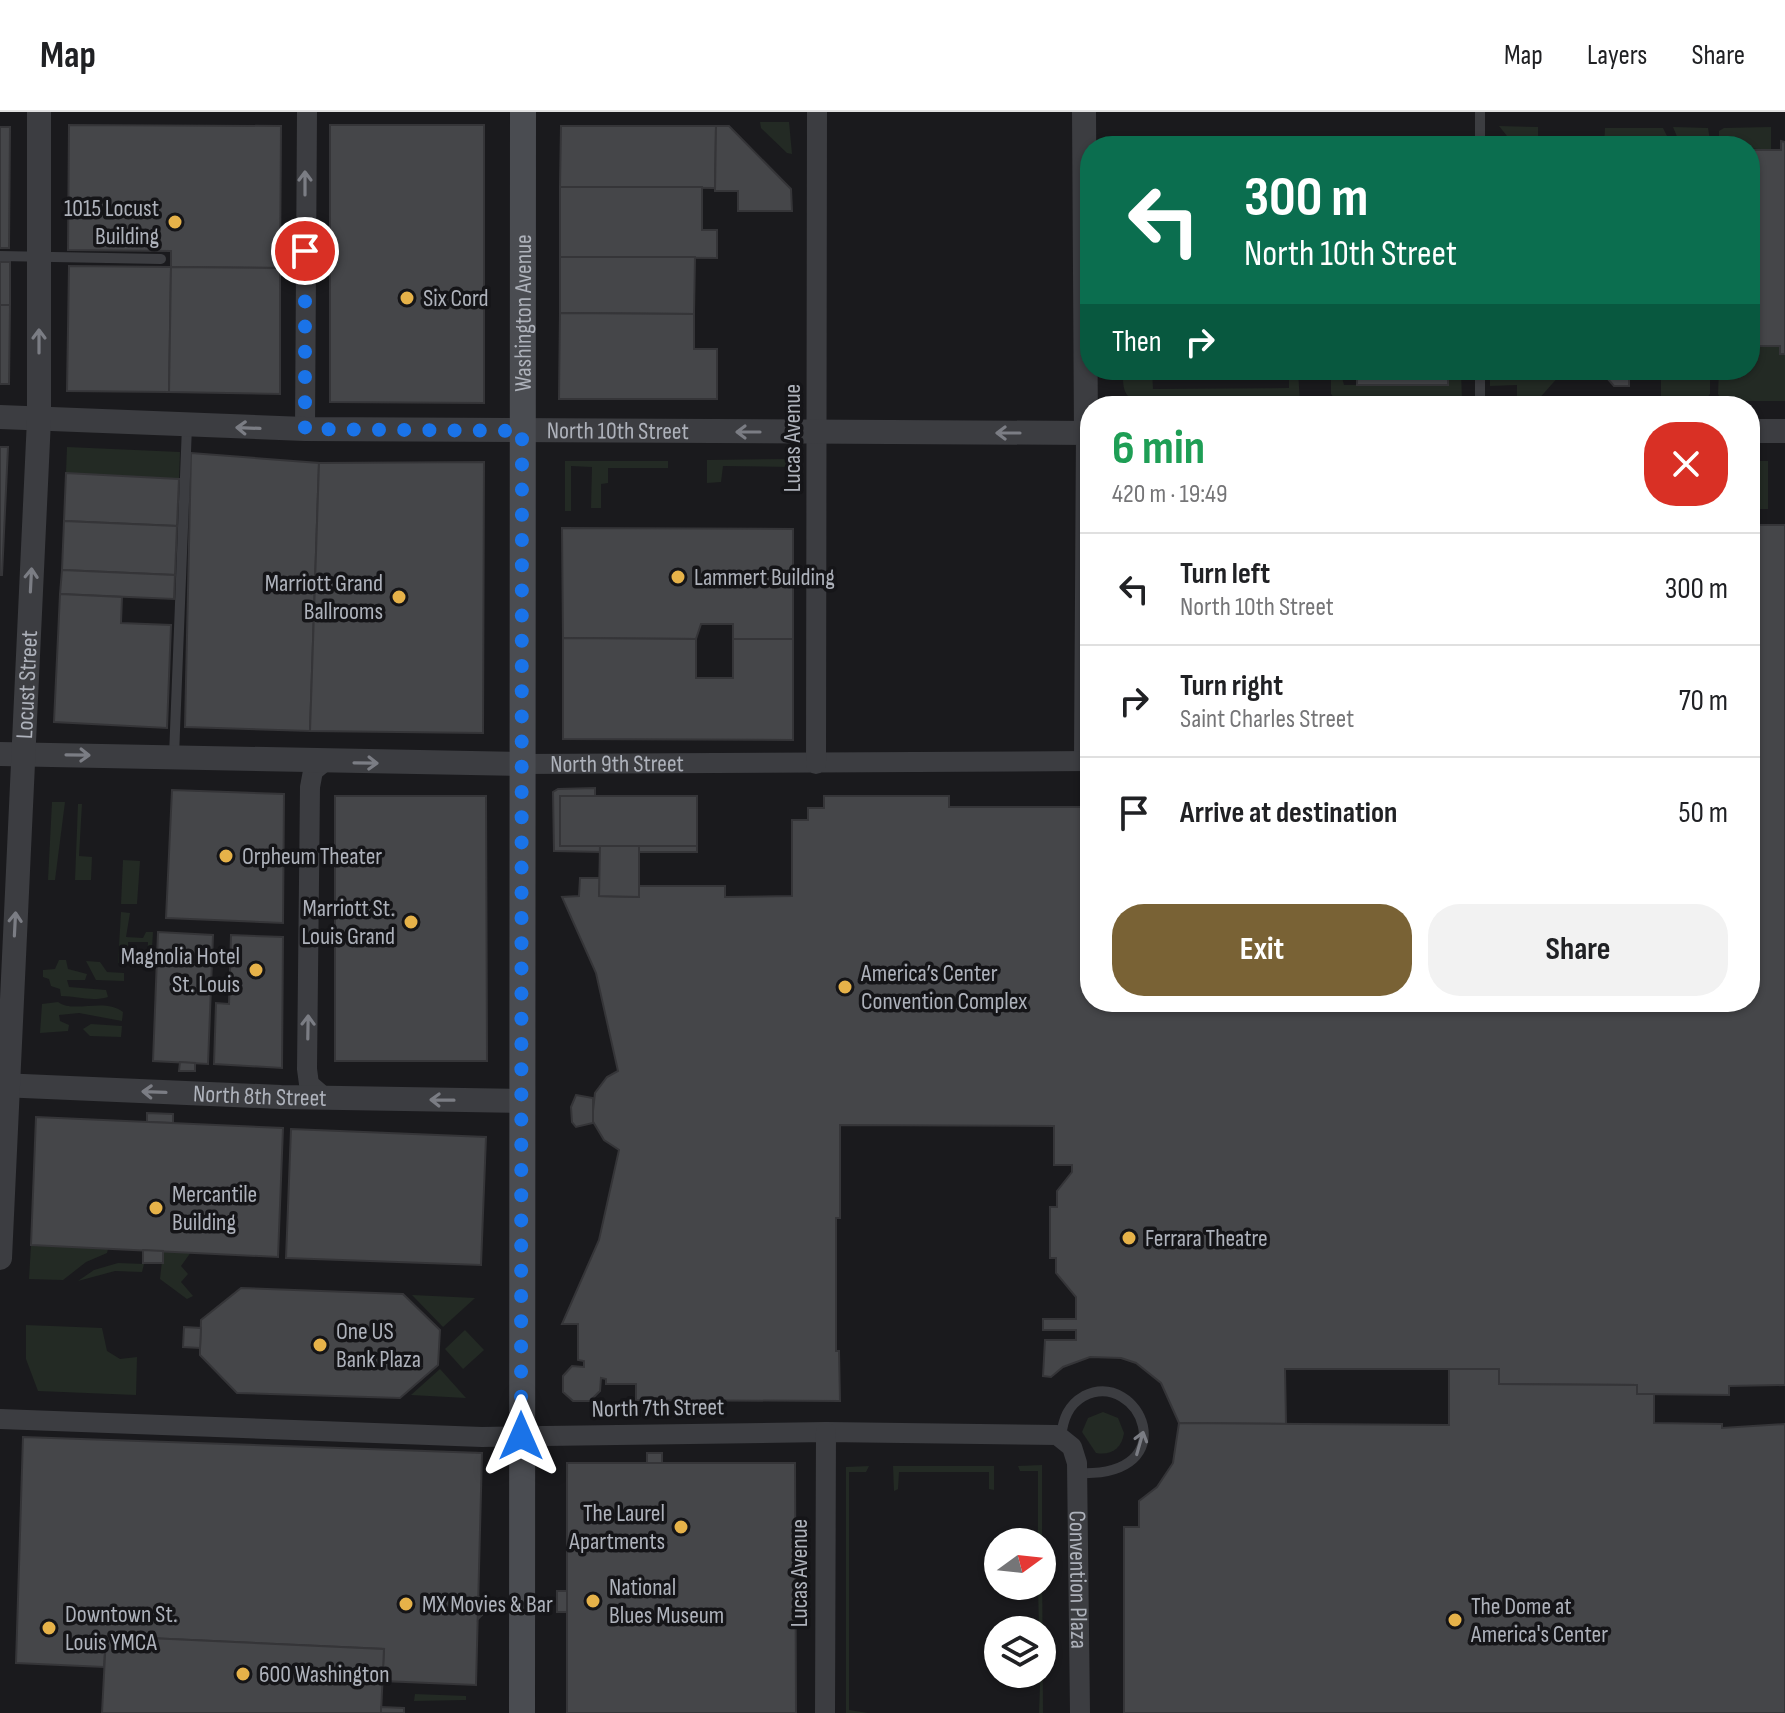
<!DOCTYPE html>
<html lang="en">
<head>
<meta charset="utf-8">
<style>
  :root { --surface:#fff; --page:#f2f2f2; --text:#202124; --muted:#757577; --line:#e0e0e0; --accent:#796235 }
  body { margin:0; font-family:"Sofia Sans Condensed",sans-serif; background:var(--page); color:var(--text); height:100vh; display:flex; flex-direction:column; font-size:30px; white-space:nowrap }
  * { box-sizing:border-box; margin:0 }
  p { font-size:26px; color:var(--muted) }
  .icon { flex:none; width:44px; height:44px; fill:none; stroke:currentColor; stroke-width:2; stroke-linecap:round; stroke-linejoin:round }
  .map { position:relative; flex:1; overflow:hidden }
  .drawer { position:absolute; left:1080px; top:284px; width:680px; height:616px; display:flex; flex-direction:column; background:var(--surface); border-radius:32px; box-shadow:0 2px 6px #0004 }
  .drawer>* { flex:none }
  .hud { position:absolute; left:1080px; top:24px; width:680px; height:244px; border-radius:32px; box-shadow:0 2px 6px #0004; background:#0b6e4f; color:#fff; overflow:hidden }
  .needle { width:52px; rotate:75deg }
  .fabs { position:absolute; left:984px; top:1416px; display:grid; gap:16px }
  .fabs a { display:grid; place-items:center; width:72px; height:72px; border-radius:50%; background:var(--surface); box-shadow:0 2px 6px #0004; font-size:40px }
  .pin { position:absolute; display:grid; place-items:center; width:68px; height:68px; color:#fff; margin:-34px; border:4px solid #fff; border-radius:50%; box-shadow:0 2px 8px #0007 }
  .me { position:absolute; width:88px; margin:-44px; rotate:0deg; stroke-linejoin:round; filter:drop-shadow(0 0 6px #0008) }
  .turn { display:flex; align-items:center; gap:28px; height:168px; padding:0 32px; font-size:36px }
  .turn .icon { width:104px; height:104px; stroke-width:2.5 }
  .turn b { display:block; font-size:56px; line-height:68px }
  .then { display:flex; align-items:center; height:76px; padding:0 32px; background:#0003; gap:16px; font-size:30px }
  .round { display:grid; place-items:center; flex:none; width:84px; height:84px; border-radius:32px; background:var(--page) }
  .summary { display:flex; align-items:center; justify-content:space-between; height:136px; padding:0 32px }
  h1 { font-size:48px; font-weight:700; line-height:60px; color:#1e9e55 }
  .button { display:flex; gap:16px; margin-top:auto; padding:16px 32px }
  .button a { flex:1; height:92px; border-radius:32px; background:var(--accent); color:#fff; font-size:32px; font-weight:700; line-height:92px; text-align:center }
  .button a+a { background:var(--page); color:var(--text) }
  ul { padding:0; list-style:none }
  li { display:flex; align-items:center; gap:24px; height:112px; padding:0 32px; border-top:2px solid var(--line) }
  li div { flex:1 }
  li b { display:block; font-size:30px }
  li em { font-style:normal }
  header { display:flex; align-items:center; gap:48px; box-sizing:border-box; height:112px; padding:0 40px; background:var(--surface); border-bottom:2px solid var(--line) }
  header strong { font-size:38px }
  nav { display:flex; gap:44px; margin-inline-start:auto; font-size:28px }
  .map>svg:first-child { display:block }
  .green { fill:#232a24; fill-rule:evenodd }
  .building { fill:#454649; stroke:#353538; stroke-width:2 }
  .lines { fill:none; stroke-linecap:round; stroke-linejoin:round }
  .service { stroke:#3c3d41; stroke-width:10 }
  .minor { stroke:#3c3d41; stroke-width:20 }
  .tertiary { stroke:#3c3d41; stroke-width:24 }
  .secondary { stroke:#4a4c51; stroke-width:26 }
  .oneway { stroke:#7b7d84 }
  .route { stroke:#1a73e8; stroke-width:14; stroke-dasharray:0 25.2 }
  .poi-dot { fill:#e6b249; stroke:#151518; stroke-width:3 }
  .labels { text-anchor:middle; dominant-baseline:central; stroke-width:7; stroke-linejoin:round; paint-order:stroke }
  .poi-label { font-size:24px; fill:#aeb2bb; stroke:#151518; text-anchor:start }
  .street-label { font-size:24px; fill:#aeb2bb; stroke:#151518 }
</style>
</head>
<body>
<header>
<strong>Map</strong>
<nav><a>Map</a><a>Layers</a><a>Share</a></nav>
</header>
<div class="map">
<svg width="1785" height="1601" viewBox="0 0 1785 1601">
  <rect width="100%" height="100%" fill="#1a1a1d"/>
  <g class="green">
    <path d="M760,10H789L792,42L787,41L761,16Z"/>
    <path d="M1499,14L1538,15V34H1515Z"/>
    <path d="M1673,15L1708,16L1711,34H1681Z"/>
    <path d="M1771,15V38L1719,34V19L1724,16Z"/>
    <path d="M1605,16H1663L1672,34H1604Z"/>
    <path d="M1122,26L1399,27V32L1122,34Z"/>
    <path d="M1750,234H1780L1785,242V289H1722L1718,282L1719,258H1750Z"/>
    <path d="M1123,258H1152L1153,277L1289,276V262L1298,260L1300,289H1138C1122,285 1123,273 1123,258Z"/>
    <path d="M1331,258H1340L1344,273H1447L1448,259H1461L1462,288H1336L1331,282Z"/>
    <path d="M1490,258L1560,259V263L1537,289H1517V273L1490,274Z"/>
    <path d="M1710,258V282L1705,288L1661,289V259Z"/>
    <path d="M67,335L180,340L179,367L66,361Z"/>
    <path d="M792,347L795,375H791L790,355L723,354L721,370L707,371V348Z"/>
    <path d="M565,349H668V356H608V371L601,372V396H591L592,355L571,354V399H565Z"/>
    <path d="M1750,349H1768V397H1755L1754,413H1750V374H1754L1755,358L1750,357Z"/>
    <path d="M52,690H65L55,768H48Z"/>
    <path d="M78,692H82L79,744L92,745L91,768H75Z"/>
    <path d="M123,748L140,749L137,792H121Z"/>
    <path d="M121,800L130,801L126,825L143,826L146,820H153L151,852L118,851ZM128,830H148L147,848L128,847Z"/>
    <path d="M59,848H66L68,857L87,862L85,868H67L69,875L106,878L108,885C91,890 78,884 61,884L60,877L51,874L49,867L43,865V858L55,857Z"/>
    <path d="M86,849L100,850L107,860L124,861V869L96,868Z"/>
    <path d="M58,890C74,902 104,885 123,900L122,909L79,901L59,903L60,909L69,913L68,919L40,921L42,892Z"/>
    <path d="M91,912L122,914L121,925L90,924L83,917Z"/>
    <path d="M31,1133L108,1137L107,1141L86,1150L63,1168L29,1167Z"/>
    <path d="M163,1139L191,1140L181,1154L188,1162L181,1170L193,1184L187,1187L160,1167Z"/>
    <path d="M118,1151L144,1152L142,1160L115,1159L78,1169L94,1158Z"/>
    <path d="M412,1183L475,1186L443,1215Z"/>
    <path d="M26,1213L102,1216L107,1239L120,1247L137,1245L136,1283L38,1279L26,1247Z"/>
    <path d="M465,1218L484,1238L463,1257L445,1237Z"/>
    <path d="M440,1257L466,1286L411,1283Z"/>
    <path d="M1103,1300L1118,1306L1124,1321C1122,1336 1111,1344 1096,1341L1082,1320L1088,1306Z"/>
    <path d="M1042,1353V1430H1038V1359H1020L1018,1354Z"/>
    <path d="M869,1354L866,1360H849V1598L868,1601H846V1355Z"/>
    <path d="M893,1354H994V1378L989,1377V1360H899L898,1377L894,1379Z"/>
    <path d="M1042,1438L1043,1601H1039L1042,1518H1039L1038,1474H1042Z"/>
    <path d="M415,1582L466,1584V1588L414,1589Z"/>
  </g>
  <g class="building">
    <path d="M69,13L281,14L280,156L171,155V139L68,138Z"/>
    <path d="M330,13H484V291L330,290Z"/>
    <path d="M561,14H716L715,76L560,75Z"/>
    <path d="M716,14H729L791,77L792,99H738V79H715Z"/>
    <path d="M0,15H10L9,136H0Z"/>
    <path d="M1781,29L1785,30V242H1780V234H1750V38H1781Z"/>
    <rect x="1142" y="32" width="319" height="2"/>
    <path d="M560,75H702V118H717V146L560,145Z"/>
    <path d="M560,145H695L694,202L560,201Z"/>
    <rect x="0" y="150" width="10" height="43"/>
    <path d="M69,154L171,155L169,280L67,279Z"/>
    <path d="M171,155L280,156V282L169,280Z"/>
    <path d="M0,193H10L9,272H0Z"/>
    <path d="M560,201L694,202V237H717V287H559Z"/>
    <path d="M1357,258H1461V259H1448V273H1357Z"/>
    <path d="M1600,258L1515,259L1688,258V259H1629V274H1614Z"/>
    <path d="M0,335H8L2,463H0Z"/>
    <path d="M191,341L319,351L310,619L185,615Z"/>
    <path d="M484,350L483,621L310,619L319,351Z"/>
    <rect x="1750" y="357" width="5" height="17"/>
    <path d="M66,361L179,367L177,414L64,409Z"/>
    <path d="M64,409L177,414L175,463L62,458Z"/>
    <path d="M1750,413H1785V1273L1729,1274V1283L1637,1282V1273L1499,1272V1257H1285L1286,1312L1179,1311L1161,1271L1136,1251L1121,1246L1090,1245L1063,1255L1051,1265L1043,1264L1045,1228H1076V1218H1043V1207H1076V1185L1056,1161V1146H1050V1095H1057V1079L1072,1060V1053H1054V1014L840,1013V1106H836V1239H839L840,1289L636,1288V1272H606V1267L601,1266L600,1279L590,1289H573L563,1280V1264L572,1254L584,1255V1249L578,1248V1212H562L599,1128L619,1038L604,1028L592,1008L595,981L607,965L618,959L596,861L562,785L579,784L580,766H600L599,784L639,785V774H725V785L792,784V708H808V696H824V684H949V695H1090V890H1750Z"/>
    <path d="M562,416L793,417V527H733V512H701L696,527L563,526Z"/>
    <path d="M62,458L175,463L174,487L60,482Z"/>
    <path d="M60,482L122,485L121,511L171,513L167,616L54,610Z"/>
    <path d="M563,526L696,527V566H733V527H793V628L563,627Z"/>
    <path d="M595,676V684H560V734H600V740L554,739L553,680L558,677Z"/>
    <path d="M172,678L284,682L283,811L166,806Z"/>
    <path d="M335,684H486L487,949H335Z"/>
    <rect x="560" y="684" width="137" height="50"/>
    <path d="M600,734H639V785L599,784Z"/>
    <rect x="639" y="734" width="58" height="6"/>
    <path d="M158,820L213,823L208,952L153,949Z"/>
    <path d="M231,823L283,825L282,956L214,952L216,891L229,892Z"/>
    <path d="M180,950L195,951V959H179Z"/>
    <path d="M576,983L593,986V1011L576,1015L572,1010L571,995Z"/>
    <path d="M147,1001L173,1002V1011L147,1010Z"/>
    <path d="M36,1005L283,1016L278,1145L31,1133Z"/>
    <path d="M291,1017L486,1025L481,1153L286,1146Z"/>
    <path d="M143,1138L163,1139V1151H143Z"/>
    <path d="M241,1176L403,1182L440,1218L438,1253L400,1286L237,1281L200,1243V1236L201,1208Z"/>
    <path d="M184,1215L201,1216L200,1236L183,1235Z"/>
    <path d="M1449,1257H1499V1272L1637,1273V1282H1654V1311L1722,1312V1316L1785,1312V1601H1124V1415H1139V1389L1157,1375L1173,1351L1179,1311L1449,1313Z"/>
    <path d="M23,1325L482,1341L476,1573L382,1569L384,1537L106,1524L104,1555L16,1551Z"/>
    <rect x="647" y="1341" width="15" height="10"/>
    <path d="M567,1351H795L796,1601H567Z"/>
    <rect x="557" y="1479" width="10" height="21"/>
    <path d="M479,1485L488,1497L478,1507L479,1496Z"/>
    <path d="M106,1524L384,1537L381,1601H102Z"/>
    <path d="M381,1595L404,1596V1601H381Z"/>
  </g>
  <g class="lines">
    <g class="service">
      <path d="M1480,0V34"/>
      <path d="M0,144L161,147"/>
      <path d="M1480,294V258"/>
      <path d="M174,644L187,314"/>
      <path d="M1061,1325C1063,1307 1068,1293 1084,1284C1140,1256 1187,1366 1078,1361"/>
    </g>
    <g class="minor">
      <path d="M305,317L307,0"/>
      <path d="M1084,649L1086,321"/>
      <path d="M324,650L313,659L310,675L307,957L309,972L324,985"/>
      <path id="s1" d="M521,652L1090,649"/>
      <path d="M816,652L817,0"/>
      <path id="s2" d="M0,1307L482,1325L826,1320L1057,1323L1072,1335L1077,1351L1080,1601"/>
      <path d="M825,1601L826,1320"/>
    </g>
    <g class="tertiary">
      <path d="M1084,0L1086,321"/>
      <path id="s3" d="M0,305L305,317L1090,321"/>
      <path d="M1750,319H1785"/>
      <path d="M0,642L521,652"/>
      <path id="s4" d="M0,973L281,985L520,989"/>
      <path id="s5" d="M0,1146L39,307V0"/>
    </g>
    <path class="secondary" id="s6" d="M522,1601L523,0"/>
  </g>
  <defs><path id="oneway-shaft" d="M-6 0H5M1.5-3L5.5 0L1.5 3" fill="none" stroke-width="1.6" stroke-linecap="round" stroke-linejoin="round" transform="scale(2)"/></defs>
  <g class="oneway">
    <use href="#oneway-shaft" transform="translate(305 71) rotate(-90)"/>
    <use href="#oneway-shaft" transform="translate(39 229) rotate(-90)"/>
    <use href="#oneway-shaft" transform="translate(248 316) rotate(-178)"/>
    <use href="#oneway-shaft" transform="translate(748 320) rotate(-180)"/>
    <use href="#oneway-shaft" transform="translate(1008 321) rotate(-180)"/>
    <use href="#oneway-shaft" transform="translate(31 468) rotate(-87)"/>
    <use href="#oneway-shaft" transform="translate(78 643) rotate(1)"/>
    <use href="#oneway-shaft" transform="translate(366 651) rotate(1)"/>
    <use href="#oneway-shaft" transform="translate(15 812) rotate(-87)"/>
    <use href="#oneway-shaft" transform="translate(308 915) rotate(-89)"/>
    <use href="#oneway-shaft" transform="translate(154 980) rotate(-178)"/>
    <use href="#oneway-shaft" transform="translate(442 988) rotate(-179)"/>
    <use href="#oneway-shaft" transform="translate(1140 1331) rotate(-74)"/>
  </g>
  <g class="lines">
    <path class="route" d="M305,139V317L522,319L521,1324"/>
  </g>
  <g class="poi-dot">
    <circle cx="175" cy="110" r="8"/>
    <circle cx="407" cy="186" r="8"/>
    <circle cx="678" cy="465" r="8"/>
    <circle cx="399" cy="485" r="8"/>
    <circle cx="226" cy="744" r="8"/>
    <circle cx="411" cy="810" r="8"/>
    <circle cx="256" cy="858" r="8"/>
    <circle cx="845" cy="875" r="8"/>
    <circle cx="156" cy="1096" r="8"/>
    <circle cx="1129" cy="1126" r="8"/>
    <circle cx="320" cy="1233" r="8"/>
    <circle cx="681" cy="1415" r="8"/>
    <circle cx="593" cy="1489" r="8"/>
    <circle cx="406" cy="1492" r="8"/>
    <circle cx="1455" cy="1508" r="8"/>
    <circle cx="49" cy="1516" r="8"/>
    <circle cx="243" cy="1562" r="8"/>
  </g>
  <g class="labels">
    <g class="poi-label">
      <text x="159" y="96" text-anchor="end">1015 Locust<tspan x="159" dy="28">Building</tspan></text>
      <text x="423" y="186">Six Cord</text>
      <text x="694" y="465">Lammert Building</text>
      <text x="383" y="471" text-anchor="end">Marriott Grand<tspan x="383" dy="28">Ballrooms</tspan></text>
      <text x="242" y="744">Orpheum Theater</text>
      <text x="395" y="796" text-anchor="end">Marriott St.<tspan x="395" dy="28">Louis Grand</tspan></text>
      <text x="240" y="844" text-anchor="end">Magnolia Hotel<tspan x="240" dy="28">St. Louis</tspan></text>
      <text x="861" y="861">America’s Center<tspan x="861" dy="28">Convention Complex</tspan></text>
      <text x="172" y="1082">Mercantile<tspan x="172" dy="28">Building</tspan></text>
      <text x="1145" y="1126">Ferrara Theatre</text>
      <text x="336" y="1219">One US<tspan x="336" dy="28">Bank Plaza</tspan></text>
      <text x="665" y="1401" text-anchor="end">The Laurel<tspan x="665" dy="28">Apartments</tspan></text>
      <text x="609" y="1475">National<tspan x="609" dy="28">Blues Museum</tspan></text>
      <text x="422" y="1492">MX Movies &amp; Bar</text>
      <text x="1471" y="1494">The Dome at<tspan x="1471" dy="28">America's Center</tspan></text>
      <text x="65" y="1502">Downtown St.<tspan x="65" dy="28">Louis YMCA</tspan></text>
      <text x="259" y="1562">600 Washington</text>
    </g>
    <g class="street-label">
      <text stroke="none"><textPath href="#s6" startOffset="1400">Washington Avenue</textPath></text>
      <text stroke="none"><textPath href="#s3" startOffset="618">North 10th Street</textPath></text>
      <text transform="translate(792 326) rotate(-90)">Lucas Avenue</text>
      <text stroke="none"><textPath href="#s5" startOffset="574">Locust Street</textPath></text>
      <text stroke="none"><textPath href="#s1" startOffset="96">North 9th Street</textPath></text>
      <text stroke="none"><textPath href="#s4" startOffset="260">North 8th Street</textPath></text>
      <text transform="translate(658 1296) rotate(-1)">North 7th Street</text>
      <text transform="translate(799 1461) rotate(-90)">Lucas Avenue</text>
      <text stroke="none"><textPath href="#s2" startOffset="1210">Convention Plaza</textPath></text>
    </g>
  </g>
</svg>
<div class="fabs">
<a><svg class="needle" viewBox="-14 -14 28 28"><path d="M0-13l5 13h-10z" fill="#e53935"/><path d="M0 13l5-13h-10z" fill="#757577"/></svg></a>
<a><svg class="icon" aria-label="layers" viewBox="0 0 24 24"><path d="M12 4l9 5-9 5-9-5zM3 14l9 5 9-5"/></svg></a>
</div>
<div class="pin" style="left:305px;top:139px;background:#d93025"><svg class="icon" aria-label="arrive" viewBox="0 0 24 24"><path d="M6 21V4h12l-3 4 3 4H6"/></svg></div>
<svg class="me" style="left:521px;top:1324px" viewBox="-20 -20 40 40"><path d="M0-17L14 15 0 8-14 15z" fill="#1a73e8" stroke="#fff" stroke-width="4"/></svg>
<div class="hud">
<div class="turn"><svg class="icon" aria-label="left" viewBox="0 0 24 24"><path d="M17 20v-9H6M10 6l-5 5 5 5"/></svg><div><b>300 m</b>North 10th Street</div></div>
<div class="then">Then<svg class="icon" aria-label="right" viewBox="0 0 24 24"><path d="M7 20v-9h11M14 6l5 5-5 5"/></svg></div>
</div>
<section class="drawer">
<div class="summary"><div><h1>6 min</h1><p>420 m · 19:49</p></div><a class="round" style="background:#d93025;color:#fff"><svg class="icon" aria-label="close" viewBox="0 0 24 24"><path d="M6 6l12 12M18 6L6 18"/></svg></a></div>
<ul>
<li><svg class="icon" aria-label="left" viewBox="0 0 24 24"><path d="M17 20v-9H6M10 6l-5 5 5 5"/></svg><div><b>Turn left</b><p>North 10th Street</p></div><em>300 m</em></li>
<li><svg class="icon" aria-label="right" viewBox="0 0 24 24"><path d="M7 20v-9h11M14 6l5 5-5 5"/></svg><div><b>Turn right</b><p>Saint Charles Street</p></div><em>70 m</em></li>
<li><svg class="icon" aria-label="arrive" viewBox="0 0 24 24"><path d="M6 21V4h12l-3 4 3 4H6"/></svg><div><b>Arrive at destination</b></div><em>50 m</em></li>
</ul>
<div class="button"><a>Exit</a><a>Share</a></div>
</section>
</div>
</body>
</html>
